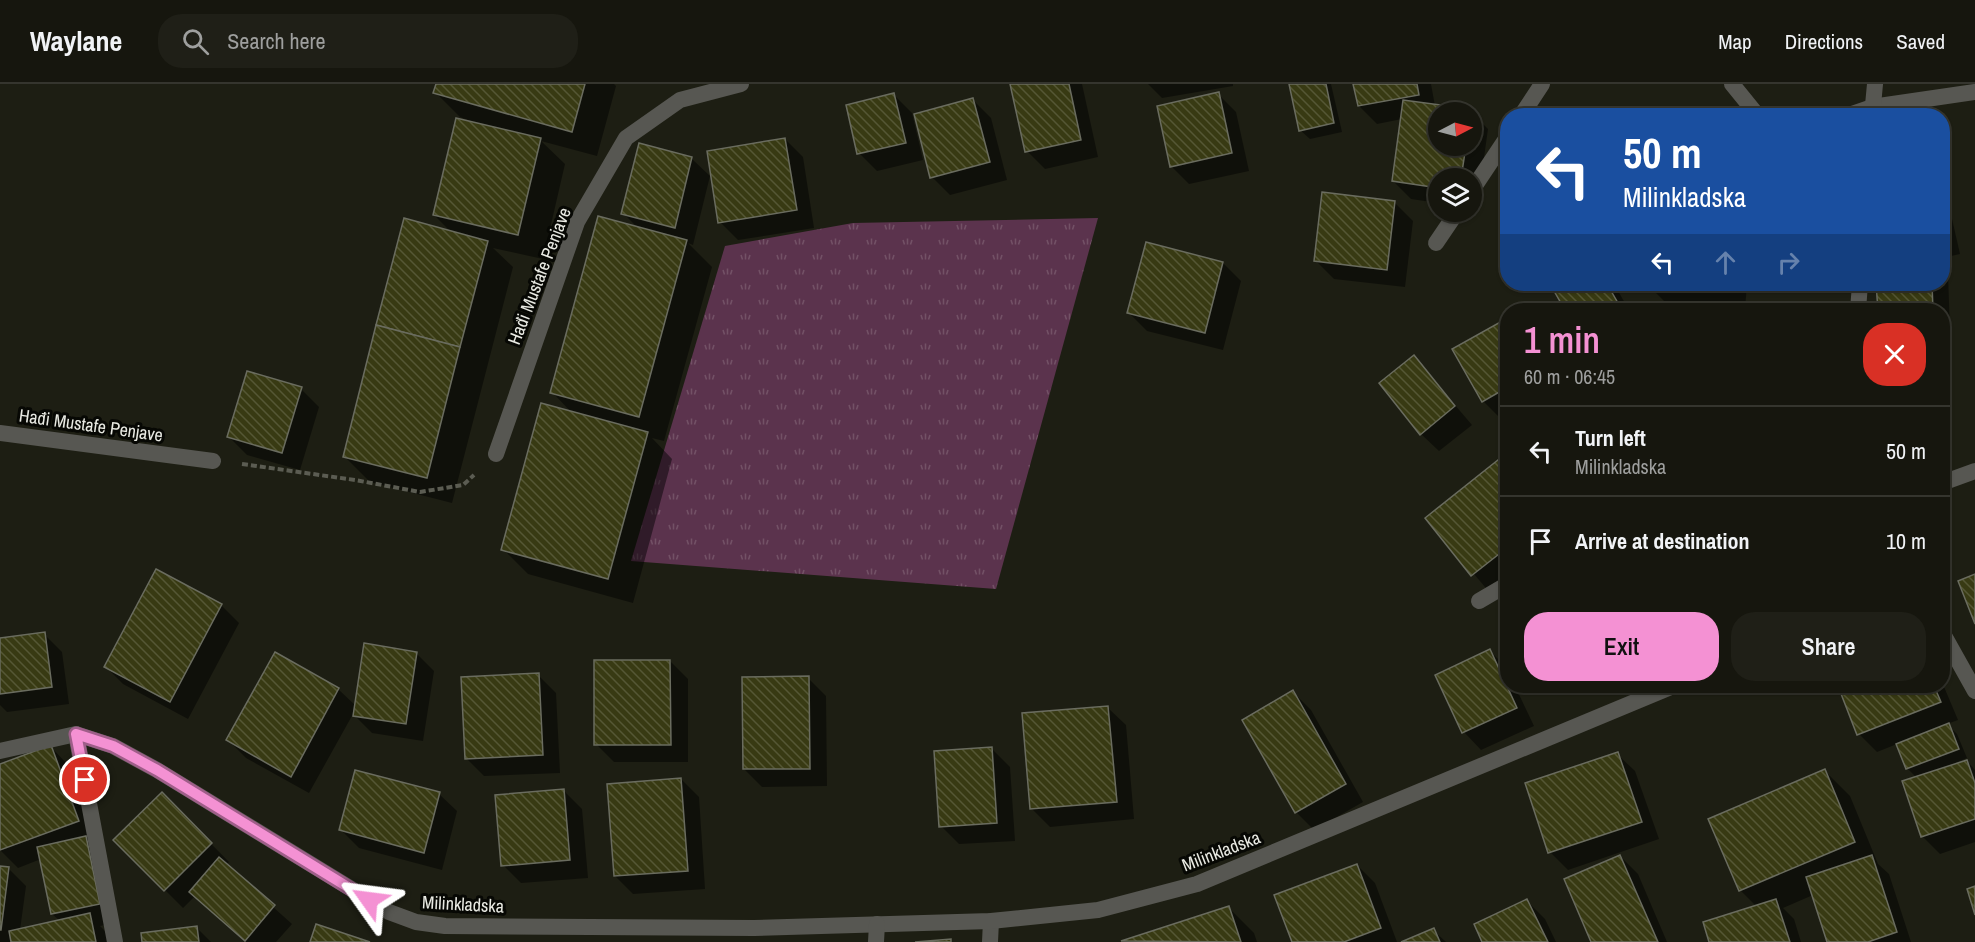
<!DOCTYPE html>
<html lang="en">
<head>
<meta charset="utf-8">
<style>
  :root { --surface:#16160e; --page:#1f1f17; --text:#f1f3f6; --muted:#9e9f9e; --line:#35352e; --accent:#f491d3 }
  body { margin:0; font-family:"Archivo Narrow",sans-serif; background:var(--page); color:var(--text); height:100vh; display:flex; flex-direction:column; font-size:22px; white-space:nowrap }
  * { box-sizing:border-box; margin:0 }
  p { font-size:20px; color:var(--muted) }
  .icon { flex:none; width:33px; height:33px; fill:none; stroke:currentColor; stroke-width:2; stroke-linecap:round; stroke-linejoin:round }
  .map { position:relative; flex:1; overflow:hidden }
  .panel { position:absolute; left:1500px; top:219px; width:450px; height:390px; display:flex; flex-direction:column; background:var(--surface); border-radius:24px; box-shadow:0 2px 4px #0004,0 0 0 2px var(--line) }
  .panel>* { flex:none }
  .top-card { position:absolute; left:1500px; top:24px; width:450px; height:183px; border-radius:24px; box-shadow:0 2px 4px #0004,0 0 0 2px var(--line); background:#1a4fa0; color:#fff; overflow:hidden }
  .needle { width:39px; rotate:84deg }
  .controls { position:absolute; left:1428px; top:18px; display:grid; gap:12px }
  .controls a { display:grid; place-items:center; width:54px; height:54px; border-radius:50%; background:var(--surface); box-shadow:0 2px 4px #0004,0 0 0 2px var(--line); font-size:30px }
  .pin { position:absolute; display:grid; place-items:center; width:51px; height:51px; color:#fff; margin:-26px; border:3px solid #fff; border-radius:50%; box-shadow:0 2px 6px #0007 }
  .me { position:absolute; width:66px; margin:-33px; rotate:301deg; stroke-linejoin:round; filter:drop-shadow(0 0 4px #0008) }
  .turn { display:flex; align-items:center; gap:21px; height:126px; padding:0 24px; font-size:27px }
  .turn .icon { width:78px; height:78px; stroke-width:2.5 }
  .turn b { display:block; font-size:42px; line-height:51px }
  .lanes { display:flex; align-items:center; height:57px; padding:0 24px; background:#0003; justify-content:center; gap:30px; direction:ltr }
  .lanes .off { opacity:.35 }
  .round { display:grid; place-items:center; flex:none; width:63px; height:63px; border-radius:24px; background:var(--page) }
  .headline { display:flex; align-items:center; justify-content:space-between; height:102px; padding:0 24px }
  h1 { font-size:36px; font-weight:600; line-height:45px; color:var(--accent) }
  .action { display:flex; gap:12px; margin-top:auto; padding:12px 24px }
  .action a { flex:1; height:69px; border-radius:24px; background:var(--accent); color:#111; font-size:24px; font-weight:600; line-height:69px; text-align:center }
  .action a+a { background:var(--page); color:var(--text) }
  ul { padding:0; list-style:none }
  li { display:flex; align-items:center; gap:18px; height:90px; padding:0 24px; border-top:2px solid var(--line) }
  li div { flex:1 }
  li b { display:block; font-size:22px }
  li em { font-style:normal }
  header { display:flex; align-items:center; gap:36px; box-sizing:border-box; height:84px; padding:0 30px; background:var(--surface); border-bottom:2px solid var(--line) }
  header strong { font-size:28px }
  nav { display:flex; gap:33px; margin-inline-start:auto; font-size:21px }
  .search { width:420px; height:54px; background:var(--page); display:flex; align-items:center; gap:15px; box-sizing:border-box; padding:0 21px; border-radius:24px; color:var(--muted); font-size:22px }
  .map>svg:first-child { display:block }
  .grass { fill:url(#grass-tufts) }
  .shadow { fill:#0007; fill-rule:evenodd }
  .building { fill:url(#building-back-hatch); stroke:#6a6c5f; stroke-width:1.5 }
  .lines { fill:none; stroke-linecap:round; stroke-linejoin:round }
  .path { stroke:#5b5c52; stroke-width:4; stroke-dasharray:6 3; stroke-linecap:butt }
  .service { stroke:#575752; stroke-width:16 }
  .minor { stroke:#575752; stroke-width:16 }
  .route-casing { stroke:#9f5e89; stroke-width:15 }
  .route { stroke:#f491d3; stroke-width:10 }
  .labels { text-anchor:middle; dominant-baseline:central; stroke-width:6; stroke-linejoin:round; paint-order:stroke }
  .street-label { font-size:18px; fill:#e9eae3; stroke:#070804 }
</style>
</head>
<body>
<header>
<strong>Waylane</strong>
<div class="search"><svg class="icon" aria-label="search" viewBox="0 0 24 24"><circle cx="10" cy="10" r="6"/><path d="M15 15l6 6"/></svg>Search here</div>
<nav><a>Map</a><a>Directions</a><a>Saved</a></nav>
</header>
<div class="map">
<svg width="1975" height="858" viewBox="0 0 1975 858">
  <defs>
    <pattern id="grass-tufts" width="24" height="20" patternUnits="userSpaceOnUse" patternTransform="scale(1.5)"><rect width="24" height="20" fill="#5b334d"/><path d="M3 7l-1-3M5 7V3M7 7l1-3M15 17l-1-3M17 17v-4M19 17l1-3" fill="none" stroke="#735166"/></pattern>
    <pattern id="building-back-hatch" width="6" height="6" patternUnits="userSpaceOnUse" patternTransform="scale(1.5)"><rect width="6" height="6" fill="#383a13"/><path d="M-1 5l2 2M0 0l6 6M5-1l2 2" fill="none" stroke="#555735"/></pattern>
  </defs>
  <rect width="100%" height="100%" fill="#1d1e13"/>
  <path class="grass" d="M1098,134L996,505L631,477L725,162L853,139Z"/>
  <g class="shadow">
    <path d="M437,0H614L616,2L597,72L541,57L565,80L543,175L493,164L513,183L452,419L370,398L345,373L452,149L434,131L468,36L460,33L435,8Z"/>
    <path d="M1012,0H1082L1098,73L1045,85L1027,67Z"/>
    <path d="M1148,0H1233V2L1162,14Z"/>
    <path d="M1291,0H1331L1342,48L1310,55L1300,46Z"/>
    <path d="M1355,0H1431L1435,22L1470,27L1488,45L1477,124L1472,123V94H1438V119L1411,115L1393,97L1402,35L1377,40L1359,22ZM1438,28H1472V62H1438Z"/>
    <path d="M1218,10L1236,28L1249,87L1189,100L1171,82Z"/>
    <path d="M894,11L912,29L923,76L877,87L859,69Z"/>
    <path d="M973,16L991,34L1007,96L950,111L932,93Z"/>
    <path d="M785,55L803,73L814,144L738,156L720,138Z"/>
    <path d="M640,61L692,75L710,92L693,161L688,159L712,183L664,357L652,354L672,375L633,519L528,490L503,465L572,329L552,308L638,144L623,129Z"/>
    <path d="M1942,91L1960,170L1942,174Z"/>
    <path d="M1395,119L1413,137L1405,203L1334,195L1316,177Z"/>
    <path d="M1223,179L1241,197L1223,266L1147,247L1129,229Z"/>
    <path d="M1942,184L1948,189L1950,249H1942V226H1879L1878,200H1942Z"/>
    <path d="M1552,200H1614L1629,226H1566Z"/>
    <path d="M1651,200H1747L1745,225L1669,222L1651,204Z"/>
    <path d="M1754,220L1817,222L1822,226H1754Z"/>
    <path d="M1504,237L1508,241V331L1501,335L1483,317Z"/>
    <path d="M1414,273L1472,341L1439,367L1421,350Z"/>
    <path d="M1942,277L1947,393H1942Z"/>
    <path d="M301,305L319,323L300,386L247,371L229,353Z"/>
    <path d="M1508,370V495L1490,509L1427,434Z"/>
    <path d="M221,521L239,539L188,635L123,600L105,582Z"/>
    <path d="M44,550L62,568L69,620L7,628L0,621V556Z"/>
    <path d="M1490,567L1508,585V602H1515L1534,642L1481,666L1464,648Z"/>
    <path d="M416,569L434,587L423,657L372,649L353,630L309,709L246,674L228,656L275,570L338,605L356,622Z"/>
    <path d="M670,577L688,595V678H614L596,660Z"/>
    <path d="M538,591L556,609L560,689L484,692L466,674Z"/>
    <path d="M808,594L826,612L827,702L762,703L744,685Z"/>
    <path d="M1942,598L1958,636L1947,640L1957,650L1967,674L1955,679L1956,681L1967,677L1975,686V758L1940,770L1922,752L1917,694L1907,684L1897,660L1877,668L1859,650L1840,602H1942Z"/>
    <path d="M1601,602H1637L1611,611Z"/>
    <path d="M1293,608L1311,626L1363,718L1314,746L1296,728Z"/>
    <path d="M1108,624L1126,641L1134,735L1050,743L1032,725Z"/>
    <path d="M51,663L68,681L96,755L117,838L100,842L107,849L109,858H0V783L8,784L26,802L20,846L60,837L52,830L41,775L18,784L0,766V682Z"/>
    <path d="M992,665L1010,683L1015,757L959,760L941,742Z"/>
    <path d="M1617,670L1635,687L1659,755L1568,786L1550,768Z"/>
    <path d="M1825,687L1850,712L1878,780L1889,790L1911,858H1828L1813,811L1783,824L1794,835L1801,858H1711L1757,823L1740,806Z"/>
    <path d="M681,695L699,713L705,805L633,810L615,792Z"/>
    <path d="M564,707L582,725L588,794L521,799L503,781Z"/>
    <path d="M162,710L229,778L226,781L292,840L276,858H246L195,812L183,824L115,756Z"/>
    <path d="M439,710L457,727L442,786L359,764L341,746Z"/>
    <path d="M1620,772L1638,790L1667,858H1592Z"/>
    <path d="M1357,781L1375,799L1397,858H1294Z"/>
    <path d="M1527,817L1545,835L1556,858H1484Z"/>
    <path d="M1229,824L1254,849L1257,858H1123Z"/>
    <path d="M196,843L211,858H144Z"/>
    <path d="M1433,846L1446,858H1405Z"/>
  </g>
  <g class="building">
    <path d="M436,0H585L572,48L433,9Z"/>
    <path d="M1010,0H1069L1081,56L1025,68Z"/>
    <path d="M1289,0H1326L1334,39L1299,47Z"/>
    <path d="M1353,0H1417L1419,11L1358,22Z"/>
    <path d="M1219,8L1232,69L1170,83L1157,22Z"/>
    <path d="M894,9L906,59L857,70L846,21Z"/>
    <path d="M973,14L990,78L930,94L914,30Z"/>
    <path d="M1403,16L1471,25L1470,28H1438V62H1466L1461,94H1438V104L1392,97Z"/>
    <path d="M456,34L541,54L518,151L433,131Z"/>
    <path d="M785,54L797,126L718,139L707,67Z"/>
    <path d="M639,59L692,73L675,144L621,130Z"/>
    <path d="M1322,108L1395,117L1387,186L1314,177Z"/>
    <path d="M598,132L687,156L639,333L550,309Z"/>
    <path d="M404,134L488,157L460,263L376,241Z"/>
    <path d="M1146,158L1223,178L1205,249L1127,229Z"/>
    <path d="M1550,200H1607L1622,226H1565Z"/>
    <path d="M1650,200H1728V208L1650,204Z"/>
    <path d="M1876,200H1932L1933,226H1878Z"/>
    <path d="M1753,219L1817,220V226H1753Z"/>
    <path d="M1504,236L1508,242V303L1482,318L1452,265Z"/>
    <path d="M376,241L460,263L427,394L343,373Z"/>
    <path d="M1414,271L1455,322L1420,351L1379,299Z"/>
    <path d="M247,287L302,303L282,369L227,353Z"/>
    <path d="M541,319L648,348L608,495L501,466Z"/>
    <path d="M1508,368V463L1471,492L1425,434Z"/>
    <path d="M156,485L222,520L170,618L104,583Z"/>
    <path d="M1975,490V540L1958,497Z"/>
    <path d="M45,548L52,603L0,610V554Z"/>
    <path d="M364,559L417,568L406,640L353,632Z"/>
    <path d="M1490,565L1517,624L1462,649L1435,591Z"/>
    <path d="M275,568L339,604L291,693L226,656Z"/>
    <path d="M594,576H670L671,661H594Z"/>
    <path d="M539,589L543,671L465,675L461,593Z"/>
    <path d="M809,592L810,685H743L742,593Z"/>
    <path d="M1838,602H1934L1941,618L1857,651Z"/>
    <path d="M1293,606L1346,700L1295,729L1242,636Z"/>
    <path d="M1108,622L1117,718L1030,725L1022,629Z"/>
    <path d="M1949,639L1959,665L1906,685L1896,660Z"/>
    <path d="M51,661L79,737L0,766V680Z"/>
    <path d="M992,663L997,739L939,743L934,667Z"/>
    <path d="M1618,668L1642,738L1548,769L1525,699Z"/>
    <path d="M1967,676L1975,699V735L1921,753L1902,697Z"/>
    <path d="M1825,685L1855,758L1739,807L1708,735Z"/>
    <path d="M355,686L440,708L424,769L339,746Z"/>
    <path d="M681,694L688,787L614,792L607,700Z"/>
    <path d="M564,705L570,776L501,782L495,711Z"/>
    <path d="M162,708L212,759L164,807L113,756Z"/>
    <path d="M86,752L100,820L51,830L37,763Z"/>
    <path d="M1620,771L1658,858H1591L1564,795Z"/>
    <path d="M1872,771L1897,848L1868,858H1827L1806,793Z"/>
    <path d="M219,773L275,821L245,857L189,808Z"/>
    <path d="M1357,780L1381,844L1344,858H1292L1274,811Z"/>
    <path d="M0,782L9,783L1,846H0Z"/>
    <path d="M1975,802V831L1967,805Z"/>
    <path d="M1527,815L1548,858H1482L1474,840Z"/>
    <path d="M1776,815L1790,858H1709L1703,838Z"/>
    <path d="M1229,822L1241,858L1121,857Z"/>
    <path d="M90,829L96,858H11L9,847Z"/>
    <path d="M316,840L370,858H310Z"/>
    <path d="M197,842L199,858H142L141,849Z"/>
    <path d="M1434,844L1440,858H1401Z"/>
    <path d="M951,855V858H915Z"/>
  </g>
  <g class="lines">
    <path class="path" d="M242,380L355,396L420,408L463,401L474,391"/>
    <g class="service">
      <path d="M1521,32L1542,0"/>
      <path d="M1472,106L1508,52"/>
      <path d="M1436,159L1457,128"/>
      <path d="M1942,399L1975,387"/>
      <path d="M990,858L991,837"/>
    </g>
    <g class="minor">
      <path d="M1732,0L1758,32"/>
      <path d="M1846,32L1872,23L1975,8"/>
      <path d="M1872,32L1875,0"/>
      <path d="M1858,226L1860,200"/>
      <path d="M0,349L213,377"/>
      <path d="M496,370L577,138L626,54L680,16L741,0"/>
      <path d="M1479,517L1508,500"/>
      <path d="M1942,548L1975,607"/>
      <path d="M76,650L115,858"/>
      <path d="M0,667L76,650L113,662L157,686L389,828L416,838L445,842L754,844L991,837L1098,826L1197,800L1673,602"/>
      <path d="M876,858L877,840"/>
    </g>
  </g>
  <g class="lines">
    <g class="route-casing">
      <path id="route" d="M85,696L76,650L113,662L157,686L369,816"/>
    </g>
    <use href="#route" class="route"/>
  </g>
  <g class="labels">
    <g class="street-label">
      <text transform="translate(539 192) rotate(-69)">Hađi Mustafe Penjave</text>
      <text transform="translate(91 341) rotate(8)">Hađi Mustafe Penjave</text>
      <text transform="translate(1221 767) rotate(-21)">Milinkladska</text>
      <text transform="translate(463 820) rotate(3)">Milinkladska</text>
    </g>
  </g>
</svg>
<div class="controls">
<a><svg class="needle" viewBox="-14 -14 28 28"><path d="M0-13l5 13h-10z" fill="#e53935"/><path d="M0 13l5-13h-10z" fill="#9e9f9e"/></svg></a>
<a><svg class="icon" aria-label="layers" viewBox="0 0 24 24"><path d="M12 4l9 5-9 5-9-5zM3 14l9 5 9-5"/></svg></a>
</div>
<div class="pin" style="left:85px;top:696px;background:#d93025"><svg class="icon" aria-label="arrive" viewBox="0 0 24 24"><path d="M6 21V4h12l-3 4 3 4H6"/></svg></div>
<svg class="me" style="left:369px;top:816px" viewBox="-20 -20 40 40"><path d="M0-17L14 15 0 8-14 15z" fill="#f491d3" stroke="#fff" stroke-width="4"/></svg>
<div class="top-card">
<div class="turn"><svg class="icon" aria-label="left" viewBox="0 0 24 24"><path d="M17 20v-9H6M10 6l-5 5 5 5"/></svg><div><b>50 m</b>Milinkladska</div></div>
<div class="lanes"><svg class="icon" aria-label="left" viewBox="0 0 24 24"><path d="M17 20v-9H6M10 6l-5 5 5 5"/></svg><svg class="icon off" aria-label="ahead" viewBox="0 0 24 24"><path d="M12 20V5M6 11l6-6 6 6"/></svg><svg class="icon off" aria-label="right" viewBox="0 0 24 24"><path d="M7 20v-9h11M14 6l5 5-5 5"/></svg></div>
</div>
<section class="panel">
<div class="headline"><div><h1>1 min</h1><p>60 m · 06:45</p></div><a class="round" style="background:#d93025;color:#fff"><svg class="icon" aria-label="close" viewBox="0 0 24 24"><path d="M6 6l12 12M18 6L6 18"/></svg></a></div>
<ul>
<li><svg class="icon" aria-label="left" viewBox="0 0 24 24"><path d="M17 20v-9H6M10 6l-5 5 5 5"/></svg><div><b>Turn left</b><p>Milinkladska</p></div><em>50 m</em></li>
<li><svg class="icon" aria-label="arrive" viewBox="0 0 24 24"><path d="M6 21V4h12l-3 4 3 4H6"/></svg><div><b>Arrive at destination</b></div><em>10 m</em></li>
</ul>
<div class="action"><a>Exit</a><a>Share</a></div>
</section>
</div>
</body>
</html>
